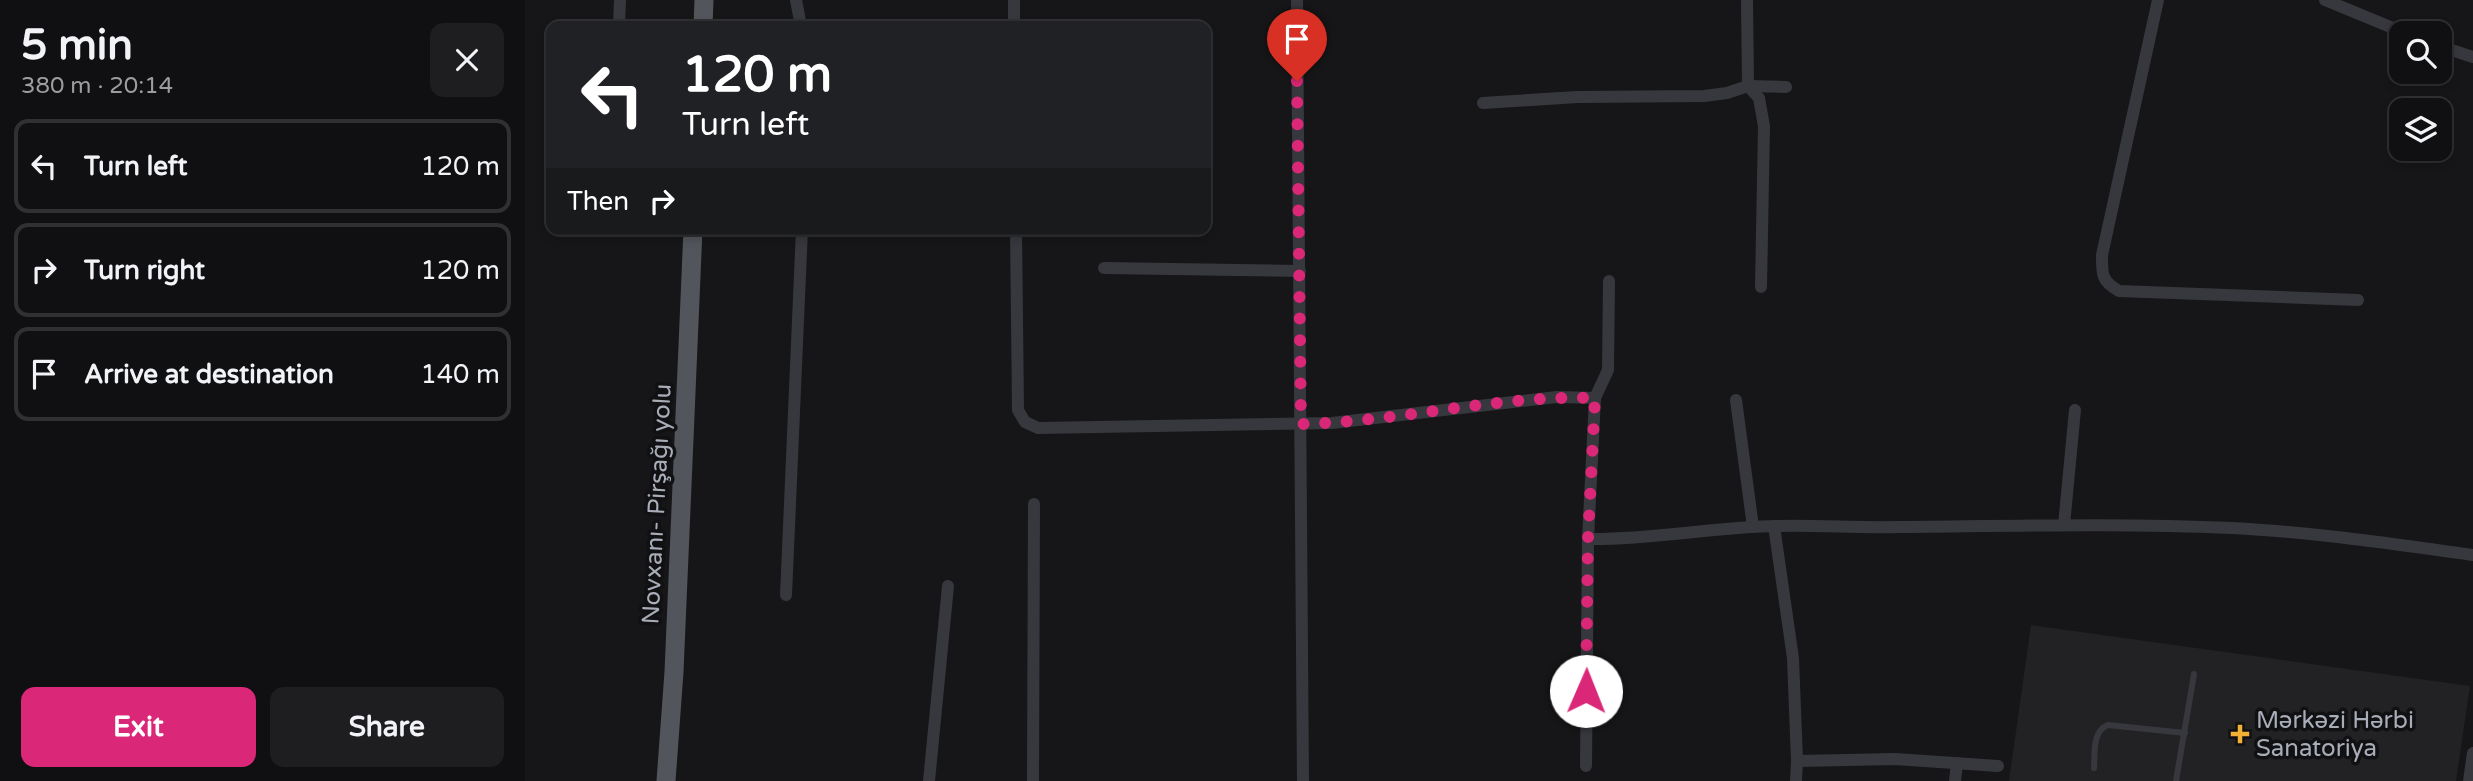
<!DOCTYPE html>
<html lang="en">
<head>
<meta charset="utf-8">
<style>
  :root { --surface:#101012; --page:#1e1e20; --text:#f1f3f6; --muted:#9c9d9f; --line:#303032; --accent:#db2777 }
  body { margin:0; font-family:"Varela Round",sans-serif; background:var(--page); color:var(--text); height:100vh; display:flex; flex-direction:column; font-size:26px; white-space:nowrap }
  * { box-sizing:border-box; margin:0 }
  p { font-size:23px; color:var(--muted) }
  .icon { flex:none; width:38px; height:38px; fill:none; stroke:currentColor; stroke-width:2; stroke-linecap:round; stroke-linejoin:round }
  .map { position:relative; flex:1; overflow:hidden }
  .panel { display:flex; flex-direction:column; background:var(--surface); width:525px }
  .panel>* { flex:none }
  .banner { position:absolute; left:21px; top:21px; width:665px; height:214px; border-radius:14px; box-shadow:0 4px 10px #0003,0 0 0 2px var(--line); background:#202124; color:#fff; overflow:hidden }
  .controls { position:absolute; left:1864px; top:21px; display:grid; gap:14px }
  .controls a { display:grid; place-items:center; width:63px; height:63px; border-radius:14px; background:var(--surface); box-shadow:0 4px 10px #0003,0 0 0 2px var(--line); font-size:35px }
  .pin { position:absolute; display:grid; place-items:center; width:60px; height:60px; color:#fff; margin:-72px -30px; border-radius:50% 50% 50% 0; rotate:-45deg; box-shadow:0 0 7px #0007 }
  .pin .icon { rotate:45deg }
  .me { position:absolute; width:77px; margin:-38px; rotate:1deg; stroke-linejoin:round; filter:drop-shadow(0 0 5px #0008) }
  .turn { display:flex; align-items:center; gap:24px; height:147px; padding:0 21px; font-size:32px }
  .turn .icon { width:91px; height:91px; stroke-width:2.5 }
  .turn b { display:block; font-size:49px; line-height:60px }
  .then { display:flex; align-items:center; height:66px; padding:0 21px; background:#0003; gap:14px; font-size:26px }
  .round { display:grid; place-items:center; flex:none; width:74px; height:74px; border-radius:14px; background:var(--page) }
  .headline { display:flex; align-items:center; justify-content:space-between; height:119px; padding:0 21px }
  h1 { font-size:42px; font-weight:700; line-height:52px }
  .primary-button { display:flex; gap:14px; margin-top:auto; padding:14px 21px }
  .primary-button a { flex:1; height:80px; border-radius:14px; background:var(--accent); color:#fff; font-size:28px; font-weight:700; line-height:80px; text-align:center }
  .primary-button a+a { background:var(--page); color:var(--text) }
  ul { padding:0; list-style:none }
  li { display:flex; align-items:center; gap:21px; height:94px; margin:0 14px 10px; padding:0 7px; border:4px solid var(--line); border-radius:14px }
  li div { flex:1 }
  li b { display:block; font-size:26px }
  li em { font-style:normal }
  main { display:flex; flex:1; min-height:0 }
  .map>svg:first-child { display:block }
  .built { fill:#222225 }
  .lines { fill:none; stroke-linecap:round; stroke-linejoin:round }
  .lane { stroke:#37383d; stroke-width:6 }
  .street { stroke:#37383d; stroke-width:12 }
  .primary { stroke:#53555c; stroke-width:19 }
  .route { stroke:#db2777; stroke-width:12; stroke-dasharray:0 21.6 }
  .poi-dot { fill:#f2b134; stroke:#111113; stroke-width:2.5 }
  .labels { text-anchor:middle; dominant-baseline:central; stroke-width:7; stroke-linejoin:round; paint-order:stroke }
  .street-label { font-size:24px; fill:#a8adb8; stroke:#111113 }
  .poi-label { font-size:24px; fill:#a8adb8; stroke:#111113; text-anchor:start }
</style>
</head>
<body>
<main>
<section class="panel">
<div class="headline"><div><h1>5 min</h1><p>380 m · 20:14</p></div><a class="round"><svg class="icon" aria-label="close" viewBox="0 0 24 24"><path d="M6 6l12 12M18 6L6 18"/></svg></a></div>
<ul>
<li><svg class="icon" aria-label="left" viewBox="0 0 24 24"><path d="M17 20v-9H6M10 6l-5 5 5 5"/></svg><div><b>Turn left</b></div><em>120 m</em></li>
<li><svg class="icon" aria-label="right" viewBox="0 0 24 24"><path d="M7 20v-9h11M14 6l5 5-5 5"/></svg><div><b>Turn right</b></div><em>120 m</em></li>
<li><svg class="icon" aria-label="arrive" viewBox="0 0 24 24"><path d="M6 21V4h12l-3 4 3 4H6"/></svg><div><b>Arrive at destination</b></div><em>140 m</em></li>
</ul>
<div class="primary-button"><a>Exit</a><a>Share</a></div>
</section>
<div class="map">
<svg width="1948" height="781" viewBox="0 0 1948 781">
  <rect width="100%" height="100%" fill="#161618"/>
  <path class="built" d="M1506,625L1945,686L1931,781H1484Z"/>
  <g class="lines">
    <g class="lane">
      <path d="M1569,768C1570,753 1567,731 1583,725L1660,733"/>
      <path d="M1651,781L1669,674"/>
    </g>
    <g class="street">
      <path d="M271,0L276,26"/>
      <path d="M489,0V26"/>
      <path d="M772,0L778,781"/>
      <path d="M1222,0L1223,86L1234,98L1239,126L1236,287"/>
      <path d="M1633,0L1577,255C1577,274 1576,281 1594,291L1833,300"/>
      <path d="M1800,0L1880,33"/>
      <path d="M94,26L95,0"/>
      <path d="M1914,46L1948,57"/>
      <path d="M958,103L1052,97L1179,96L1202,93L1223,86L1261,87"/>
      <path d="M115,229V230"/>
      <path d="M491,229L493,410L500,422L513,428L807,423L1032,397L1070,398"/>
      <path d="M579,268L775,271"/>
      <path d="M1211,400L1228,527"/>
      <path d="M1539,525L1550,410"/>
      <path d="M1249,526L1268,658L1272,761L1370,759L1473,766"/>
      <path d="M1063,539C1126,540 1189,527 1252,526C1293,525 1333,528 1374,527C1484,526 1596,523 1707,528C1788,532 1868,544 1948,555"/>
      <path d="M261,595L277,229"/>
      <path d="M1061,766L1063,539L1070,398L1083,370L1084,281"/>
      <path d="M404,781L423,586"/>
      <path d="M508,781L509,504"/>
      <path d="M1271,781L1272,761"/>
      <path d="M1430,781L1432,763"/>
      <path d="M1944,781L1948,753"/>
    </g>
    <g class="primary">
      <path d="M178,26L179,0"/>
      <path d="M141,781L149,672L168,229"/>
    </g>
  </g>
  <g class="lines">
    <path class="route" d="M772,81L776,424C874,422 972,395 1070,398L1063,539L1061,691"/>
  </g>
  <path class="poi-dot" d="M1711.5 723.5h7v7h7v7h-7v7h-7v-7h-7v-7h7z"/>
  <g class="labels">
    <g class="street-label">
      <text transform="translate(132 504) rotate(-87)">Novxanı- Pirşağı yolu</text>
    </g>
    <g class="poi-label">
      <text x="1731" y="720">Mərkəzi Hərbi<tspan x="1731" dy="28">Sanatoriya</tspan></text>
    </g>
  </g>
</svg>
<div class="controls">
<a><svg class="icon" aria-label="search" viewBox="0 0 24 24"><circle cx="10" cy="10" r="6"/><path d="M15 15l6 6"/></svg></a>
<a><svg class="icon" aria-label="layers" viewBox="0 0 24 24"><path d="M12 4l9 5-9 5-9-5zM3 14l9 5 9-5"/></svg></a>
</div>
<div class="pin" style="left:772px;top:81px;background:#d93025"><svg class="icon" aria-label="arrive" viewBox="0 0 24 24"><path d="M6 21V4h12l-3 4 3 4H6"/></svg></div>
<svg class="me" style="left:1061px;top:691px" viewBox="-20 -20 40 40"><circle r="19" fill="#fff"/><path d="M0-13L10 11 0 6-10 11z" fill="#db2777"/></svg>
<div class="banner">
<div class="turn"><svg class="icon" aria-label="left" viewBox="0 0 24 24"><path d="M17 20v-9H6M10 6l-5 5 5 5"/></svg><div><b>120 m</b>Turn left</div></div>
<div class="then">Then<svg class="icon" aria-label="right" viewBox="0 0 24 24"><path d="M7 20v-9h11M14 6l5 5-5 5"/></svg></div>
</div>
</div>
</main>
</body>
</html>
